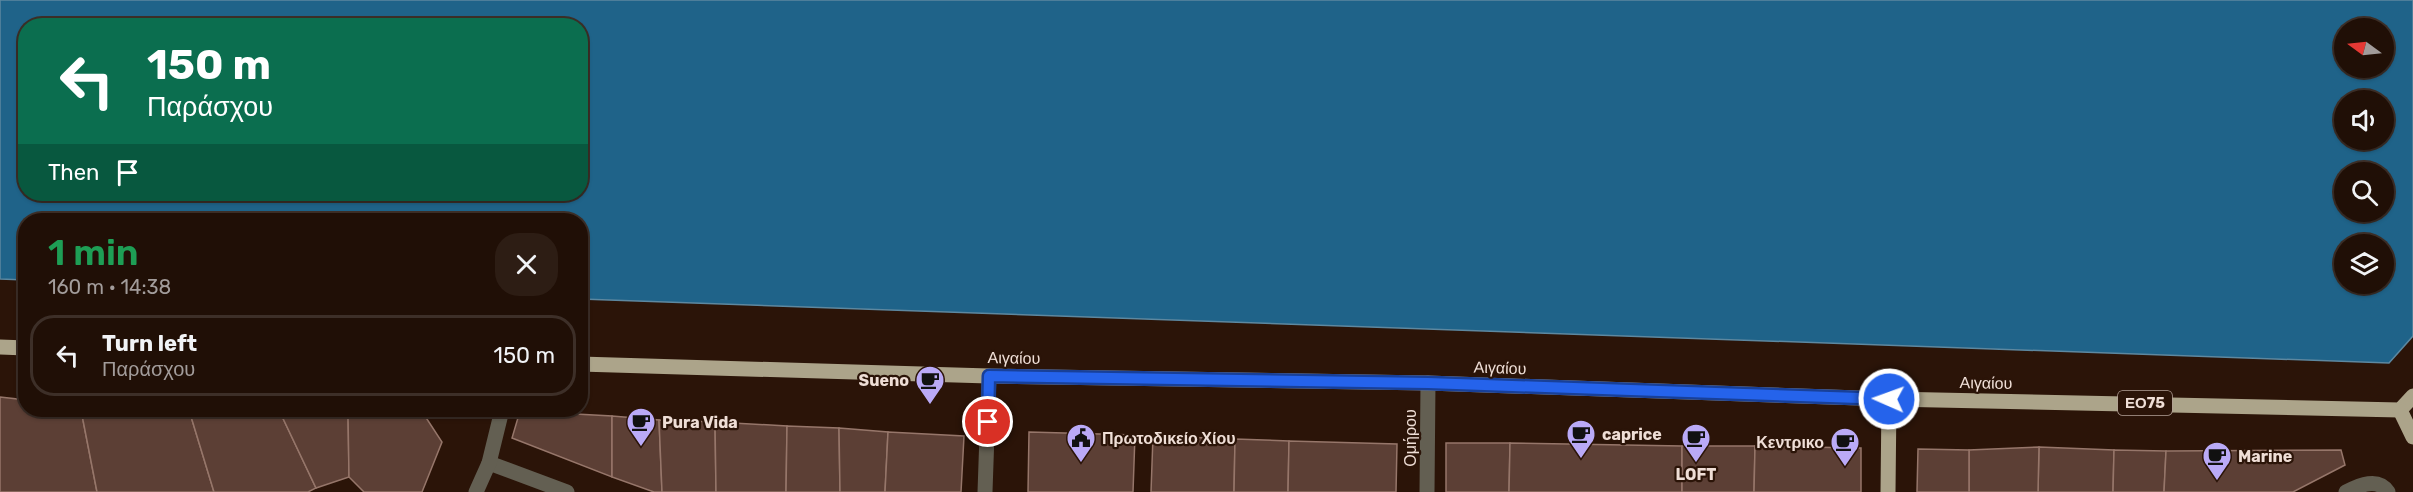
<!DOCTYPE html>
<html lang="en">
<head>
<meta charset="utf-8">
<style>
  :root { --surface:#200f06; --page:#2d1d14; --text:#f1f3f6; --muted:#a29c9b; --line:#3d2f28 }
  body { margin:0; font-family:Rubik,sans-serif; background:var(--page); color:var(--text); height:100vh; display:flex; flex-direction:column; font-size:22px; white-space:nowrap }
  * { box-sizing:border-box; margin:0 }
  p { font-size:20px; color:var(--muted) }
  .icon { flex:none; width:33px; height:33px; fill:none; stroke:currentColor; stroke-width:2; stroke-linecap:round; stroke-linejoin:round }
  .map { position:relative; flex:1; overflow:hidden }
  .side { position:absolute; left:18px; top:213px; width:570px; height:204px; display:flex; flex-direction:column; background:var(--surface); border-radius:24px; box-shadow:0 2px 4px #0004,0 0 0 2px var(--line) }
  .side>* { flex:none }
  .guide { position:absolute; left:18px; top:18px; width:570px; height:183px; border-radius:24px; box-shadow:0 2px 4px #0004,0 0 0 2px var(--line); background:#0b6e4f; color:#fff; overflow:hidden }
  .needle { width:39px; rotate:285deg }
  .buttons { position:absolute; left:2334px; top:18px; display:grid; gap:12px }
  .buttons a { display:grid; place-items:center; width:60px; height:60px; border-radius:50%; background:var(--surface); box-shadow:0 2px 4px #0004,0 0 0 2px var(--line); font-size:30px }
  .pin { position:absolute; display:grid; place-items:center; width:51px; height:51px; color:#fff; margin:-26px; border:3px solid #fff; border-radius:50%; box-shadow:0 2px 6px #0007 }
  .me { position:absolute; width:66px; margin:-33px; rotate:272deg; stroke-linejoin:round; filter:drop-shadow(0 0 4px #0008) }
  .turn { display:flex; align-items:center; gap:21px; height:126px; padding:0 30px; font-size:27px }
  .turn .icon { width:78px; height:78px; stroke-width:2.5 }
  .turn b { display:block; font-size:42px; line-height:51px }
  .then { display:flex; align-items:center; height:57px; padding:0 30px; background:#0003; gap:12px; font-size:22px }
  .round { display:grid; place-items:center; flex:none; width:63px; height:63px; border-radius:24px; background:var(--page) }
  .overview { display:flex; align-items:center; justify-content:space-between; height:102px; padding:0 30px }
  h1 { font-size:36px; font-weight:600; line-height:45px; color:#1e9e55 }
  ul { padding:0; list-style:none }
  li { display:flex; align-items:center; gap:18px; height:81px; margin:0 12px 9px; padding:0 18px; border:3px solid var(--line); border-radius:24px }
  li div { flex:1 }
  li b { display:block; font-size:22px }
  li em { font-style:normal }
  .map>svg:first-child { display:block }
  .water { fill:#1f6389; stroke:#5d88a0; stroke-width:1.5; fill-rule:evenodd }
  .building { fill:#5c3f35; stroke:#96766a; stroke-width:1.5 }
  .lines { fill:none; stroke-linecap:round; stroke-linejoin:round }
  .minor { stroke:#635f52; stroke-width:15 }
  .major { stroke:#aca48a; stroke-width:15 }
  .route-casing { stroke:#184099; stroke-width:15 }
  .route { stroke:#2563eb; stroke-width:10 }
  .labels { text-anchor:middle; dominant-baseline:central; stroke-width:4.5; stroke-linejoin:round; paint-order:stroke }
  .shield { fill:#2b1408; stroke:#b4a198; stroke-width:1.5 }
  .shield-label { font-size:15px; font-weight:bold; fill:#efded6 }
  .street-label { font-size:16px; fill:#efded6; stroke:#2b1408 }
  .poi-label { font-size:16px; font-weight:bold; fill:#efded6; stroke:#2b1408; text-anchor:start }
</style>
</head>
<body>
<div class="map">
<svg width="2413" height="492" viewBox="0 0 2413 492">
  <rect width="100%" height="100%" fill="#2b1408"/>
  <path class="water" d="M0,0H2413V336L2389,363L581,299L580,220H26L25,280L0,279ZM26,26H580V194H26ZM2344,28H2384V68H2344ZM2344,100H2384V140H2344ZM2344,172H2384V212H2344ZM2344,244H2384V284H2344Z"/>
  <g class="building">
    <path d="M0,397L26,400V410H81L97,492H0Z"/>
    <path d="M81,410H189L214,492H97Z"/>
    <path d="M189,410H279L316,488L308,492H214Z"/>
    <path d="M279,410L348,414L349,477L316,488Z"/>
    <path d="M520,411L612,416V477L512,438Z"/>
    <path d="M423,413L442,442L422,492H364L349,477L348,414Z"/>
    <path d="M612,416L659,420L662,492H654L612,477Z"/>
    <path d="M659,420L715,422L716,492H662Z"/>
    <path d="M715,422L787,426L786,492H716Z"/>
    <path d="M787,426L839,428L840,492H786Z"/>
    <path d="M839,428L888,432L885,492H840Z"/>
    <path d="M888,432L964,436L961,492H885Z"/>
    <path d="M1029,432L1135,435L1133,492H1028Z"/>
    <path d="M1153,436L1235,439L1234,492H1151Z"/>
    <path d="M1235,439L1289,441L1288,492H1234Z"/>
    <path d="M1289,441L1397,444L1396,492H1288Z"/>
    <path d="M1446,443H1510L1509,492H1446Z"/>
    <path d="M1510,443L1682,446V492H1509Z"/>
    <path d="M1682,446H1755L1754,492H1682Z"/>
    <path d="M1755,446L1861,448V492H1754Z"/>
    <path d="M2039,447L2114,450L2113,492H2038Z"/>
    <path d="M2039,447L2038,492H1969V450Z"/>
    <path d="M1918,449L1969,450V492H1917Z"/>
    <path d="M2114,450L2166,451L2164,492H2113Z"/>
    <path d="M2341,450L2345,465L2293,492H2164L2166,451Z"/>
  </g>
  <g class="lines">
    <g class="minor">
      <path d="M489,463L567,492"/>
      <path d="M476,492L489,463L502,410"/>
      <path d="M985,492L989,376"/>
      <path d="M1427,492L1428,383"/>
      <path d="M2346,492C2360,485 2378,477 2388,492"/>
    </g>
    <g class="major">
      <path d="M0,347L26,348"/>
      <path d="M580,364L989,376L1428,383L1889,399L2400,410L2413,396"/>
      <path d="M2400,410L2413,437"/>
      <path d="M1888,492L1889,399"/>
    </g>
  </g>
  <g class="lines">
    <g class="route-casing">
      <path id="route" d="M988,422L989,376L1428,383L1889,399"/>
    </g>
    <use href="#route" class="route"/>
  </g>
  <defs>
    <g id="cafe-pin" transform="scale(1.5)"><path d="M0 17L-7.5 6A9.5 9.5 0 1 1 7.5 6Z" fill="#baaaf7" stroke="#2b1408"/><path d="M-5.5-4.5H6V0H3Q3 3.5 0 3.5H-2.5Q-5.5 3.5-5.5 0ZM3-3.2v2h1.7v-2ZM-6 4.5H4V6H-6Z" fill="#111"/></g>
    <g id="civic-pin" transform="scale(1.5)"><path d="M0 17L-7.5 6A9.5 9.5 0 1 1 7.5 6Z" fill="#baaaf7" stroke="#2b1408"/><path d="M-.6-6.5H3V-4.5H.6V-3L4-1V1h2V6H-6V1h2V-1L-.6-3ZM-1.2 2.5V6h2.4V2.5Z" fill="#111"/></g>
  </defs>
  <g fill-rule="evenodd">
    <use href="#cafe-pin" x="930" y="380"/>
    <use href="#cafe-pin" x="641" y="422"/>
    <use href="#cafe-pin" x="1581" y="434"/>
    <use href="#civic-pin" x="1081" y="438"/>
    <use href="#cafe-pin" x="1696" y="438"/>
    <use href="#cafe-pin" x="1845" y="442"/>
    <use href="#cafe-pin" x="2217" y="456"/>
  </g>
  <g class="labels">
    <rect class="shield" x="2118" y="391" width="54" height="24" rx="4.5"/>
    <g class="shield-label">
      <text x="2145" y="403">ΕΟ75</text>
    </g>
    <g class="street-label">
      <text transform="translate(1014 358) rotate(1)">Αιγαίου</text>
      <text transform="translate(1500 368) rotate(2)">Αιγαίου</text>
      <text transform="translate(1986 383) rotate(1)">Αιγαίου</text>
      <text transform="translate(1410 438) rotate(-90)">Ομήρου</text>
    </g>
    <g class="poi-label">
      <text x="909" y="380" text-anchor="end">Sueno</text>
      <text x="662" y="422">Pura Vida</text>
      <text x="1602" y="434">caprice</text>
      <text x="1102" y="438">Πρωτοδικείο Χίου</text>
      <text x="1824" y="442" text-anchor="end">Κεντρικο</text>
      <text x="2238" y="456">Marine</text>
      <text x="1696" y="474" text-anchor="middle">LOFT</text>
    </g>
  </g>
</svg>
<div class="buttons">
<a><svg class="needle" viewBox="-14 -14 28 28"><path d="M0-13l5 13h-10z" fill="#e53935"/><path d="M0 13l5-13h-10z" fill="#a29c9b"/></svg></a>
<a><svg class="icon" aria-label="sound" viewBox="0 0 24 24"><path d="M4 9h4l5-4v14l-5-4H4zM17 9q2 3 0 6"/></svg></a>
<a><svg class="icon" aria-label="search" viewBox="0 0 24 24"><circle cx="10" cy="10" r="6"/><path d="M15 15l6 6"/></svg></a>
<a><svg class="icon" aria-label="layers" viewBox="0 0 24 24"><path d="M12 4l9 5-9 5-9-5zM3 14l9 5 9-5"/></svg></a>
</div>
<div class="pin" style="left:988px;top:422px;background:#d93025"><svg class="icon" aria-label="arrive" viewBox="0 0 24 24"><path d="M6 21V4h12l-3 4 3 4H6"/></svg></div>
<svg class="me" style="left:1889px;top:399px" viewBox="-20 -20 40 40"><circle r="17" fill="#2563eb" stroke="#fff" stroke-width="3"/><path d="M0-11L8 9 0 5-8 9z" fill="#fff"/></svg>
<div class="guide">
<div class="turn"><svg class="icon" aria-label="left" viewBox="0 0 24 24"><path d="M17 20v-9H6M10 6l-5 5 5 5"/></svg><div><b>150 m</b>Παράσχου</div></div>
<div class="then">Then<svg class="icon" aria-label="arrive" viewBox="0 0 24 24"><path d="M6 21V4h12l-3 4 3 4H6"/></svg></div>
</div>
<section class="side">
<div class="overview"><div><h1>1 min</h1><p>160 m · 14:38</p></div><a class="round"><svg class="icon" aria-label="close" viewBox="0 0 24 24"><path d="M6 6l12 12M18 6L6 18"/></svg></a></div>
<ul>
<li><svg class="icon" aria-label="left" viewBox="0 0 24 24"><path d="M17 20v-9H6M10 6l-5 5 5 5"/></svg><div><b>Turn left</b><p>Παράσχου</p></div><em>150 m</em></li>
</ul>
</section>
</div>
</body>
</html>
